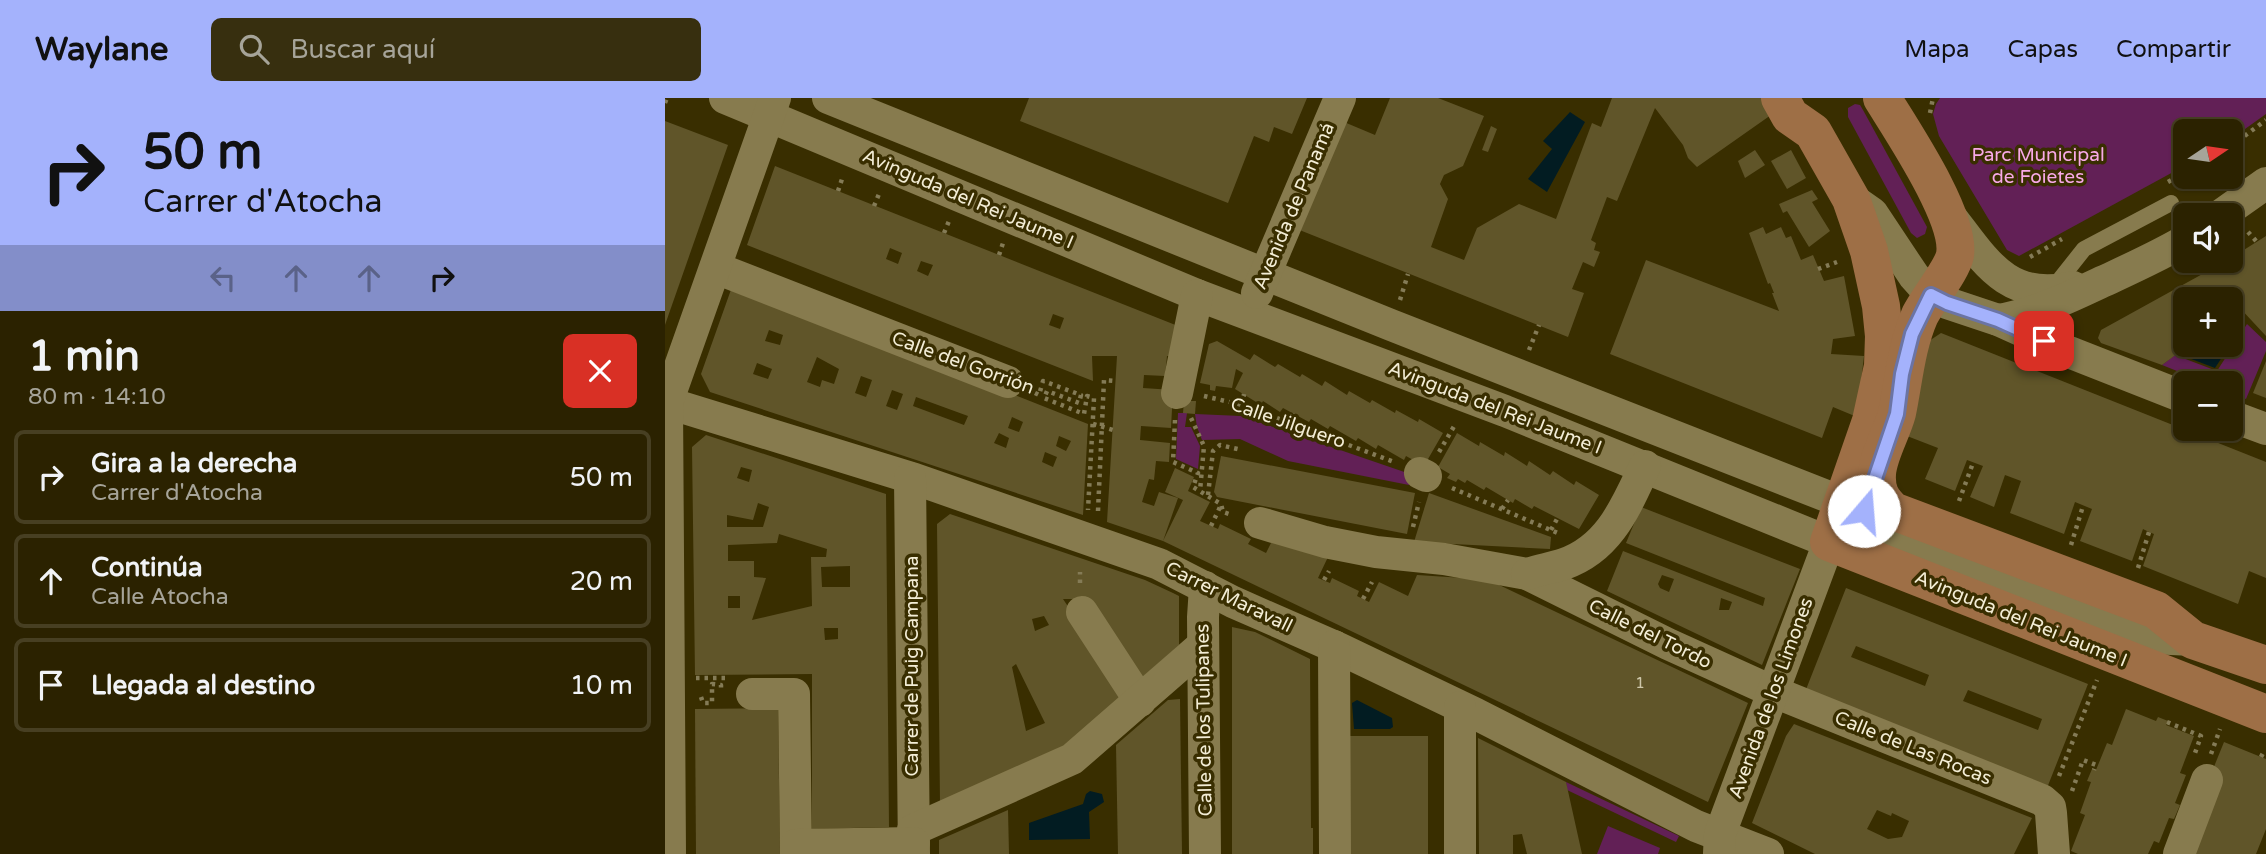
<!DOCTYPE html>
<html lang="es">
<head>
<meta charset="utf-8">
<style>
  :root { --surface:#2b2200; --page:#372f0f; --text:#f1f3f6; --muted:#a6a499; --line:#473f22; --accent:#a4b2fc }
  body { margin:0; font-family:"Varela Round",sans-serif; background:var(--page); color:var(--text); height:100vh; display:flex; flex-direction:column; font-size:26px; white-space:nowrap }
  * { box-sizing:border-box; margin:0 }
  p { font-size:23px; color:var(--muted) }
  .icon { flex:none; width:38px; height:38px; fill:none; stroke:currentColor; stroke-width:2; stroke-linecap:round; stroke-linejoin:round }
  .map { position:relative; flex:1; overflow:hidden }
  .details { display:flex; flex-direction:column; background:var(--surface); width:665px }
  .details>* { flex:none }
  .guide { background:#a4b2fc; color:#111; overflow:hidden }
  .needle { width:46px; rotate:77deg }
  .fabs { position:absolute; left:1508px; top:21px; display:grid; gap:14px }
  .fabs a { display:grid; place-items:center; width:70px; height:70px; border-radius:10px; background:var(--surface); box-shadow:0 2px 5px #0004,0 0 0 2px var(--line); font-size:35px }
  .pin { position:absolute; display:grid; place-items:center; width:60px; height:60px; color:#fff; margin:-30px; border-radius:14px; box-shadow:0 4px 10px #0006 }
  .me { position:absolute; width:77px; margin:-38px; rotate:18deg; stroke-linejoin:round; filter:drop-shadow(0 0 5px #0008) }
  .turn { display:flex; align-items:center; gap:24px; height:147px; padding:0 28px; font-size:32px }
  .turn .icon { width:91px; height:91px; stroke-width:2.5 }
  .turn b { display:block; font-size:49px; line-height:60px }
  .lanes { display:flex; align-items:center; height:66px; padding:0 28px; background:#0003; justify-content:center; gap:35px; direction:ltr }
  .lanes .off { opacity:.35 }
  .round { display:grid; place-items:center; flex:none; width:74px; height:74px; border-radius:10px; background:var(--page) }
  .headline { display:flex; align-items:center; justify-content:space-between; height:119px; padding:0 28px }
  h1 { font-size:42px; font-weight:700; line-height:52px }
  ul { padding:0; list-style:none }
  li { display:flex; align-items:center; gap:21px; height:94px; margin:0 14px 10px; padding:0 14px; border:4px solid var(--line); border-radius:10px }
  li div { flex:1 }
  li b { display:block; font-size:26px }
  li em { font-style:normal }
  header { display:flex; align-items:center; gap:42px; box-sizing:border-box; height:98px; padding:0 35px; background:var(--accent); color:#111 }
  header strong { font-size:33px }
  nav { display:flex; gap:38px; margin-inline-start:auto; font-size:24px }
  .search { width:490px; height:63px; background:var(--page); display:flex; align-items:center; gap:18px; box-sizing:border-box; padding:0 24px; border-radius:10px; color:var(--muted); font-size:26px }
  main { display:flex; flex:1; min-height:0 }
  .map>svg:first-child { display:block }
  .green { fill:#622056 }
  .water { fill:#021c22 }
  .building { fill:#605529; fill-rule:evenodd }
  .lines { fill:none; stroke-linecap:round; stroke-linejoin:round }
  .path { stroke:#847b56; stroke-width:4.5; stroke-dasharray:3.5 5; stroke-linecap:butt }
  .lane { stroke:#877b4e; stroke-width:16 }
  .street { stroke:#877b4e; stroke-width:32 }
  .secondary { stroke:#9e6f46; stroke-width:38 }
  .route-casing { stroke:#6b74a4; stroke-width:18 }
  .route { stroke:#a4b2fc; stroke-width:12 }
  .labels { text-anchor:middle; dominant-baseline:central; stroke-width:7; stroke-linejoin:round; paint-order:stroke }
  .number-label { font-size:16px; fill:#cec7aa }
  .park-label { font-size:19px; fill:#f8a9e6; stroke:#392e00 }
  .street-label { font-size:19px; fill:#f3edd5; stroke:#392e00 }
</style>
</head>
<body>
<header>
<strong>Waylane</strong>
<div class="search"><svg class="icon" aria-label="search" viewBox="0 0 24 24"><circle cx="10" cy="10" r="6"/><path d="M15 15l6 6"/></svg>Buscar aquí</div>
<nav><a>Mapa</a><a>Capas</a><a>Compartir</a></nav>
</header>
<main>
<section class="details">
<div class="guide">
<div class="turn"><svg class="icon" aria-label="right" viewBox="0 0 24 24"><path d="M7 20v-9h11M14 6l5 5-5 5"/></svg><div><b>50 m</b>Carrer d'Atocha</div></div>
<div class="lanes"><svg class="icon off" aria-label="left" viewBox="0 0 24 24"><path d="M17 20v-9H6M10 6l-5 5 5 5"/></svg><svg class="icon off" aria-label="ahead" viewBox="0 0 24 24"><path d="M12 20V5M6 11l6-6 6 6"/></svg><svg class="icon off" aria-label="ahead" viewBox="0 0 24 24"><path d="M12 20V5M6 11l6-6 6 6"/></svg><svg class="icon" aria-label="right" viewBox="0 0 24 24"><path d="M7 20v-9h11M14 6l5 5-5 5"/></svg></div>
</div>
<div class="headline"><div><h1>1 min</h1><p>80 m · 14:10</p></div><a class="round" style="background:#d93025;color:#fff"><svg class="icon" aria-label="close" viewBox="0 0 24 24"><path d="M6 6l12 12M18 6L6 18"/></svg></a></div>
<ul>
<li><svg class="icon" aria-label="right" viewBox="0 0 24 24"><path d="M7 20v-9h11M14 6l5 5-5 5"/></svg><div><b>Gira a la derecha</b><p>Carrer d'Atocha</p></div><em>50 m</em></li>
<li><svg class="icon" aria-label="ahead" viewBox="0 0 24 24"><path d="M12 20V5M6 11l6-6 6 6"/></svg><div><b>Continúa</b><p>Calle Atocha</p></div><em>20 m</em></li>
<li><svg class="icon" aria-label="arrive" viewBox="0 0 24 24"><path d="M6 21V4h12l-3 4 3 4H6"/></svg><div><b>Llegada al destino</b></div><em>10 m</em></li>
</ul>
</section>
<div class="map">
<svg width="1601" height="756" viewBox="0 0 1601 756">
  <rect width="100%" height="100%" fill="#392e00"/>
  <g class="green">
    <path d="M1275,0H1601V16L1566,41V33H1521V67L1354,158L1342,152L1274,38L1268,16L1271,6Z"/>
    <path d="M1190,6L1195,7L1198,12L1262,129L1260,136L1252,140L1246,135L1183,19V10Z"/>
    <path d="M1582,226L1601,244V253L1581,301L1566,295V285H1542L1497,267L1510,257L1552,273Z"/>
    <path d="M513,315H522L520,329H526L535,348L533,371L511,361Z"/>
    <path d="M530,316L576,318L754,379L746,382L744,387L623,363L575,341L537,342L532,329Z"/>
    <path d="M901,684L1014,738L1011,744L902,692Z"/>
    <path d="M943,728L995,750L993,756H932Z"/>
  </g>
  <g class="water">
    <path d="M905,14L920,24L882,94L863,81L887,51L878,43Z"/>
    <path d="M1535,247H1565L1550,270L1521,259Z"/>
    <path d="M692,602L727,620L728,629L725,631H689L687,605Z"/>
    <path d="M425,693L437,696L439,704L424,714L425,741L364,742V725L418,706L421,696Z"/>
  </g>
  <g class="building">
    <path d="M364,0H642L627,36L609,29L604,44L589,38L563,105L355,23Z"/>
    <path d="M725,0H773L819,18L798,68L779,77L775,86L783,101L766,149L799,162L812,130L854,106L891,121L927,25L936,29L947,0H1097L1106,17L1032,69L1023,60L1018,47L990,10L952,103L942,99L926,142L931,145L929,152L935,154L929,169L918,164L907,191L919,195L903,239L632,131L679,24L710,37Z"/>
    <path d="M0,23L63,47L0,227Z"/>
    <path d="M826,28L832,31L823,54L817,52Z"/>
    <path d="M1090,52L1100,67L1080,80L1073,63Z"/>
    <path d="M1126,52L1141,80L1122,91L1106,63Z"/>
    <path d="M110,68L513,228L507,258H502L500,278L479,277L478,290L508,292L506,330L476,328L475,342L505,345L504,364L491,363L489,382L484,381L477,404L489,408L494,394L513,400L498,443L518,402L500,394L510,370L529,379L523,393L545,404L535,423L553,431L555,426L586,441L583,446L601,455L611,435L663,459L653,480L665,485L667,480L694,493L692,498L704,504L714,484L743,498L752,477L814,481L830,485L1083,605L1043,704L498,443L442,424L452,258H427L428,283L82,147ZM225,150L237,155L233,166L221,161ZM256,163L268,167L263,178L252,173ZM388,216L399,220L395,231L384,227Z"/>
    <path d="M1147,92L1153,101L1147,104L1165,133L1144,149L1122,113L1118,115L1114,106Z"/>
    <path d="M1098,129L1101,136L1116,129L1121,140L1126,138L1136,162L1148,157L1159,183L1179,178L1190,238L1168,241L1166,256L1199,258L1192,319L1168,309L1157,340L945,256L981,162L1114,213L1107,195H1109L1105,185L1103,186L1084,135Z"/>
    <path d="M1601,138V238L1574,209L1566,215V201H1521V247H1524L1497,267L1436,245L1433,240L1436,232L1561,163H1566V160Z"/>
    <path d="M68,186L423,326L418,417L45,294L36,276ZM104,232L118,237L115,247L100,243ZM152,259L174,271L169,286L157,282L155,289L142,284ZM92,265L107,271L103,281L88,276ZM196,278L207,282L201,299L190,295ZM227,292L238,296L232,312L221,308ZM251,299L303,318L299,327L248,308ZM347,319L358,324L354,334L343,330ZM334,335L344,340L341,350L329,345ZM394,338L406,343L401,353L391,348ZM380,354L392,359L388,369L377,364Z"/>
    <path d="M1276,235L1601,364V480L1584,473L1573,506L1478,468L1489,436L1484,434L1478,431L1467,463L1415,443L1427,411L1410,404L1399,436L1345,415L1356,383L1340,377L1329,409L1305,399L1318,368L1302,362L1290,393L1260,381L1273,350L1242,338L1264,243Z"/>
    <path d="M552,243L585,262L589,256L610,269L613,266L635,279L637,276L657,288L660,283L682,297L684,293L705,305L707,302L730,315L731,312L753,324L754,321L778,335L759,368L741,358L739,362L713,347L711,351L693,340L691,343L665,328L663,331L646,321L644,324L618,310L615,314L598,303L596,307L570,291L578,275L571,271L567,290L551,288L550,293L545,292V287L535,285L544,246Z"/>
    <path d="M1601,263V300L1588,295Z"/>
    <path d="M519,303H531L530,316L518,315Z"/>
    <path d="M792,335L814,348L815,344L839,358L840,354L862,368L864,363L885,377L888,373L909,387L911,383L934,397L914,431L869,408L867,411L850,401L848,405L821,389L819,392L802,382L800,385L793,381L791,384L782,380L785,376L773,369Z"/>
    <path d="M41,337L221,396L224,729L147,731V576L30,577L27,349ZM76,369L87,372L84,384L72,380ZM93,405L104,409L98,429H62V417L88,422ZM114,436L162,451L161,459H146L147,508L87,522L101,480L89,479V463H63V447L112,445ZM185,468V489H157L156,469ZM63,498H75V510H63ZM159,530H173V541L160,542Z"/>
    <path d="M556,358L750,395L742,436L552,399L549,394Z"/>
    <path d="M764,395L886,439L885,451L749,444Z"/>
    <path d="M976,409L1135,471L1097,567L942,493L958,453L1098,508L1100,500L961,445ZM997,477L1009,481L1004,494L995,490L993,486ZM1056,500L1067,504L1064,512H1054Z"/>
    <path d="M285,416L480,482L508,495L514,498V547L472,584L421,501H398L461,595L400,648L275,705L272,426ZM379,518L384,527L370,533L367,521ZM351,566L380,625L361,633L347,569Z"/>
    <path d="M1181,490L1423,586L1382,690L1140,594ZM1191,548L1264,577L1260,588L1186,559ZM1303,592L1377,621L1373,632L1298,603Z"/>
    <path d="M567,529L590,534L645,561L646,730H648V756H567Z"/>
    <path d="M515,601L517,756H453L451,647L503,602Z"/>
    <path d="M113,610L115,756H31L30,611Z"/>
    <path d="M1461,611L1491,623L1493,619L1503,623L1501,627L1529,638L1515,675L1521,677L1510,705L1515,707L1509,721L1504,720L1494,745L1489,743L1483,756H1413L1406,753L1420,717L1415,715L1426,684L1422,683L1427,671L1431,672L1442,645L1447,647Z"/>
    <path d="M1129,626L1367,720L1349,756H1150L1087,725L1121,638ZM1212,712L1226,718L1227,715L1244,723L1237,739L1223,741L1202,731Z"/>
    <path d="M680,638H763V756H681Z"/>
    <path d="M813,640L901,684L917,756H862L857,736L848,737V756H814Z"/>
    <path d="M1559,644L1601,661V731L1591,756H1527L1546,676Z"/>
    <path d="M343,712L344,756H274V742Z"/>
  </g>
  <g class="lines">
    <g class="path">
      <path d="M0,5L2,0"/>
      <path d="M1265,15L1268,0"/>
      <path d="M1566,48L1601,22"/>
      <path d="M1503,84L1521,74"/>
      <path d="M173,93L177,81"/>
      <path d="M209,108L214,96"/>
      <path d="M1583,134L1592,144"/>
      <path d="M279,135L284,123"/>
      <path d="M334,157L338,145"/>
      <path d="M1365,159L1397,141"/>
      <path d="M1153,171L1172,164"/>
      <path d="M735,202L743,176"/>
      <path d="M864,252L874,227"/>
      <path d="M370,295L374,297L378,283L416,297L414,305L382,293L379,300L419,316L422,298L429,300L423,412"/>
      <path d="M539,298L577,307L729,364"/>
      <path d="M577,307L579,296"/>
      <path d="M526,320L539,348L535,393"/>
      <path d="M510,322L508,364L533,375L528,389L556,406L558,414L567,417"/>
      <path d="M428,326L448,332"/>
      <path d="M627,326L628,315"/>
      <path d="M774,354L791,325"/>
      <path d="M787,390L895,436"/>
      <path d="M543,397L548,353L555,347L577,352"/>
      <path d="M1294,403L1308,365"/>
      <path d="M837,411L843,402"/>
      <path d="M433,413L439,282L450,283"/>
      <path d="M546,428L556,407"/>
      <path d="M748,429L754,404"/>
      <path d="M886,432L892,421"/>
      <path d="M1406,447L1418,408"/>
      <path d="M1473,470L1484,434"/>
      <path d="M659,482L664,473"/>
      <path d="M415,485V474"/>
      <path d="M698,501L707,484"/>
      <path d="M31,580H64"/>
      <path d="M36,599L38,605H47V586L56,587V592"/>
      <path d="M1502,624L1536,638L1530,655"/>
      <path d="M1546,656L1555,631"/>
      <path d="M1596,659L1598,655L1601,656"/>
      <path d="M1394,678L1432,582"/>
      <path d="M1407,693L1418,662L1431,667L1429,672"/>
    </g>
    <path class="lane" d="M1391,191L1396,180L1419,151L1506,105"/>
    <g class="street">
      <path d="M60,0L532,197L840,313L1164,444"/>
      <path d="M163,0L726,227L1243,430"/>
      <path d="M1187,101L1207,115L1249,178L1266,197L1282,205L1333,222L1404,254L1521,300"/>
      <path d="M1283,115C1319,161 1341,205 1408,189"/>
      <path d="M1556,117L1601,85"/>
      <path d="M51,170L343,284"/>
      <path d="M592,195L675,0"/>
      <path d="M1333,222C1370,216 1405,199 1439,183C1467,170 1494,158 1521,142"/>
      <path d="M512,295L532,197"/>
      <path d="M0,304L250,381L494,466L568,504L675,551L811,616L1031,728L1103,756"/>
      <path d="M1566,318L1601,331"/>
      <path d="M755,375L761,378"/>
      <path d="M245,380L249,756"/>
      <path d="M595,425L660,444L711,454L779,461L862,476L1003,546L1109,594L1377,702L1385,709L1386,715L1389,756"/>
      <path d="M1164,444C1191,435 1214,440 1241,445L1485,540L1528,542"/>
      <path d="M862,476C874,472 887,470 899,466C945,450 961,408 980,368"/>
      <path d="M540,489L538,519L540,756"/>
      <path d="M417,514L475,603"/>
      <path d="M669,548L670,756"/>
      <path d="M87,596H129L131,756"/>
      <path d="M795,609V756"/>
      <path d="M248,732L407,661L538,547"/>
      <path d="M131,747L249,745"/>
      <path d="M1054,755L1055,736L1164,444"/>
      <path d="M5,756L2,305L110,0"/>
      <path d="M1514,756L1542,682"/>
    </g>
    <g class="secondary">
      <path d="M1115,0L1125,18L1148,34L1186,101L1204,153L1216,208L1219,238L1218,268L1206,323L1164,444L1601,616"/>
      <path d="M1217,0C1238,34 1296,120 1290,157C1287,172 1263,201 1255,217C1241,249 1239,281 1232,315C1227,334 1213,357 1212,376C1211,393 1216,402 1228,413L1491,512L1528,542L1601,567"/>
    </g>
  </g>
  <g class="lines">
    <g class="route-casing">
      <path id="route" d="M1199,413L1232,316L1237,276L1247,236L1266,197L1282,205L1333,222L1379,243"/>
    </g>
    <use href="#route" class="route"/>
  </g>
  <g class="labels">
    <g class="number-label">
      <text x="975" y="585">1</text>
    </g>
    <g class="park-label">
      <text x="1373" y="57">Parc Municipal<tspan x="1373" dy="22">de Foietes</tspan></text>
    </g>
    <g class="street-label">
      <text transform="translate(303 101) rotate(23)">Avinguda del Rei Jaume I</text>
      <text transform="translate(629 108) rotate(-67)">Avenida de Panamá</text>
      <text transform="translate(298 265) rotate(20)">Calle del Gorrión</text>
      <text transform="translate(830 310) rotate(21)">Avinguda del Rei Jaume I</text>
      <text transform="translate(623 325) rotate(19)">Calle Jilguero</text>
      <text transform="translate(564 499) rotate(26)">Carrer Maravall</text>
      <text transform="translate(1356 521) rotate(22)">Avinguda del Rei Jaume I</text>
      <text transform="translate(985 536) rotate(26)">Calle del Tordo</text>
      <text transform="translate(247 568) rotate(-90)">Carrer de Puig Campana</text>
      <text transform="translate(1106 600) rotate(-70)">Avenida de los Limones</text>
      <text transform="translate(539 622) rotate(-91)">Calle de los Tulipanes</text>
      <text transform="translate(1248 650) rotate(22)">Calle de Las Rocas</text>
    </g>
  </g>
</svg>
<div class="fabs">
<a><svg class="needle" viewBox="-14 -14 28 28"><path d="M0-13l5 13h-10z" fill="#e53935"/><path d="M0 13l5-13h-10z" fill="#a6a499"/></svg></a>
<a><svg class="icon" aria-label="sound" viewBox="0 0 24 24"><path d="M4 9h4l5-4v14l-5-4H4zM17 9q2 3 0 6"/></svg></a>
<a>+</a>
<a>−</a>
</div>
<div class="pin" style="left:1379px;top:243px;background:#d93025"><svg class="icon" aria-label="arrive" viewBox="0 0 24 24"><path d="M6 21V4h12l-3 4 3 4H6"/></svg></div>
<svg class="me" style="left:1199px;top:413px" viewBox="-20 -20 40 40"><circle r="19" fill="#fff"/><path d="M0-13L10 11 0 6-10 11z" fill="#a4b2fc"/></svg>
</div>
</main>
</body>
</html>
